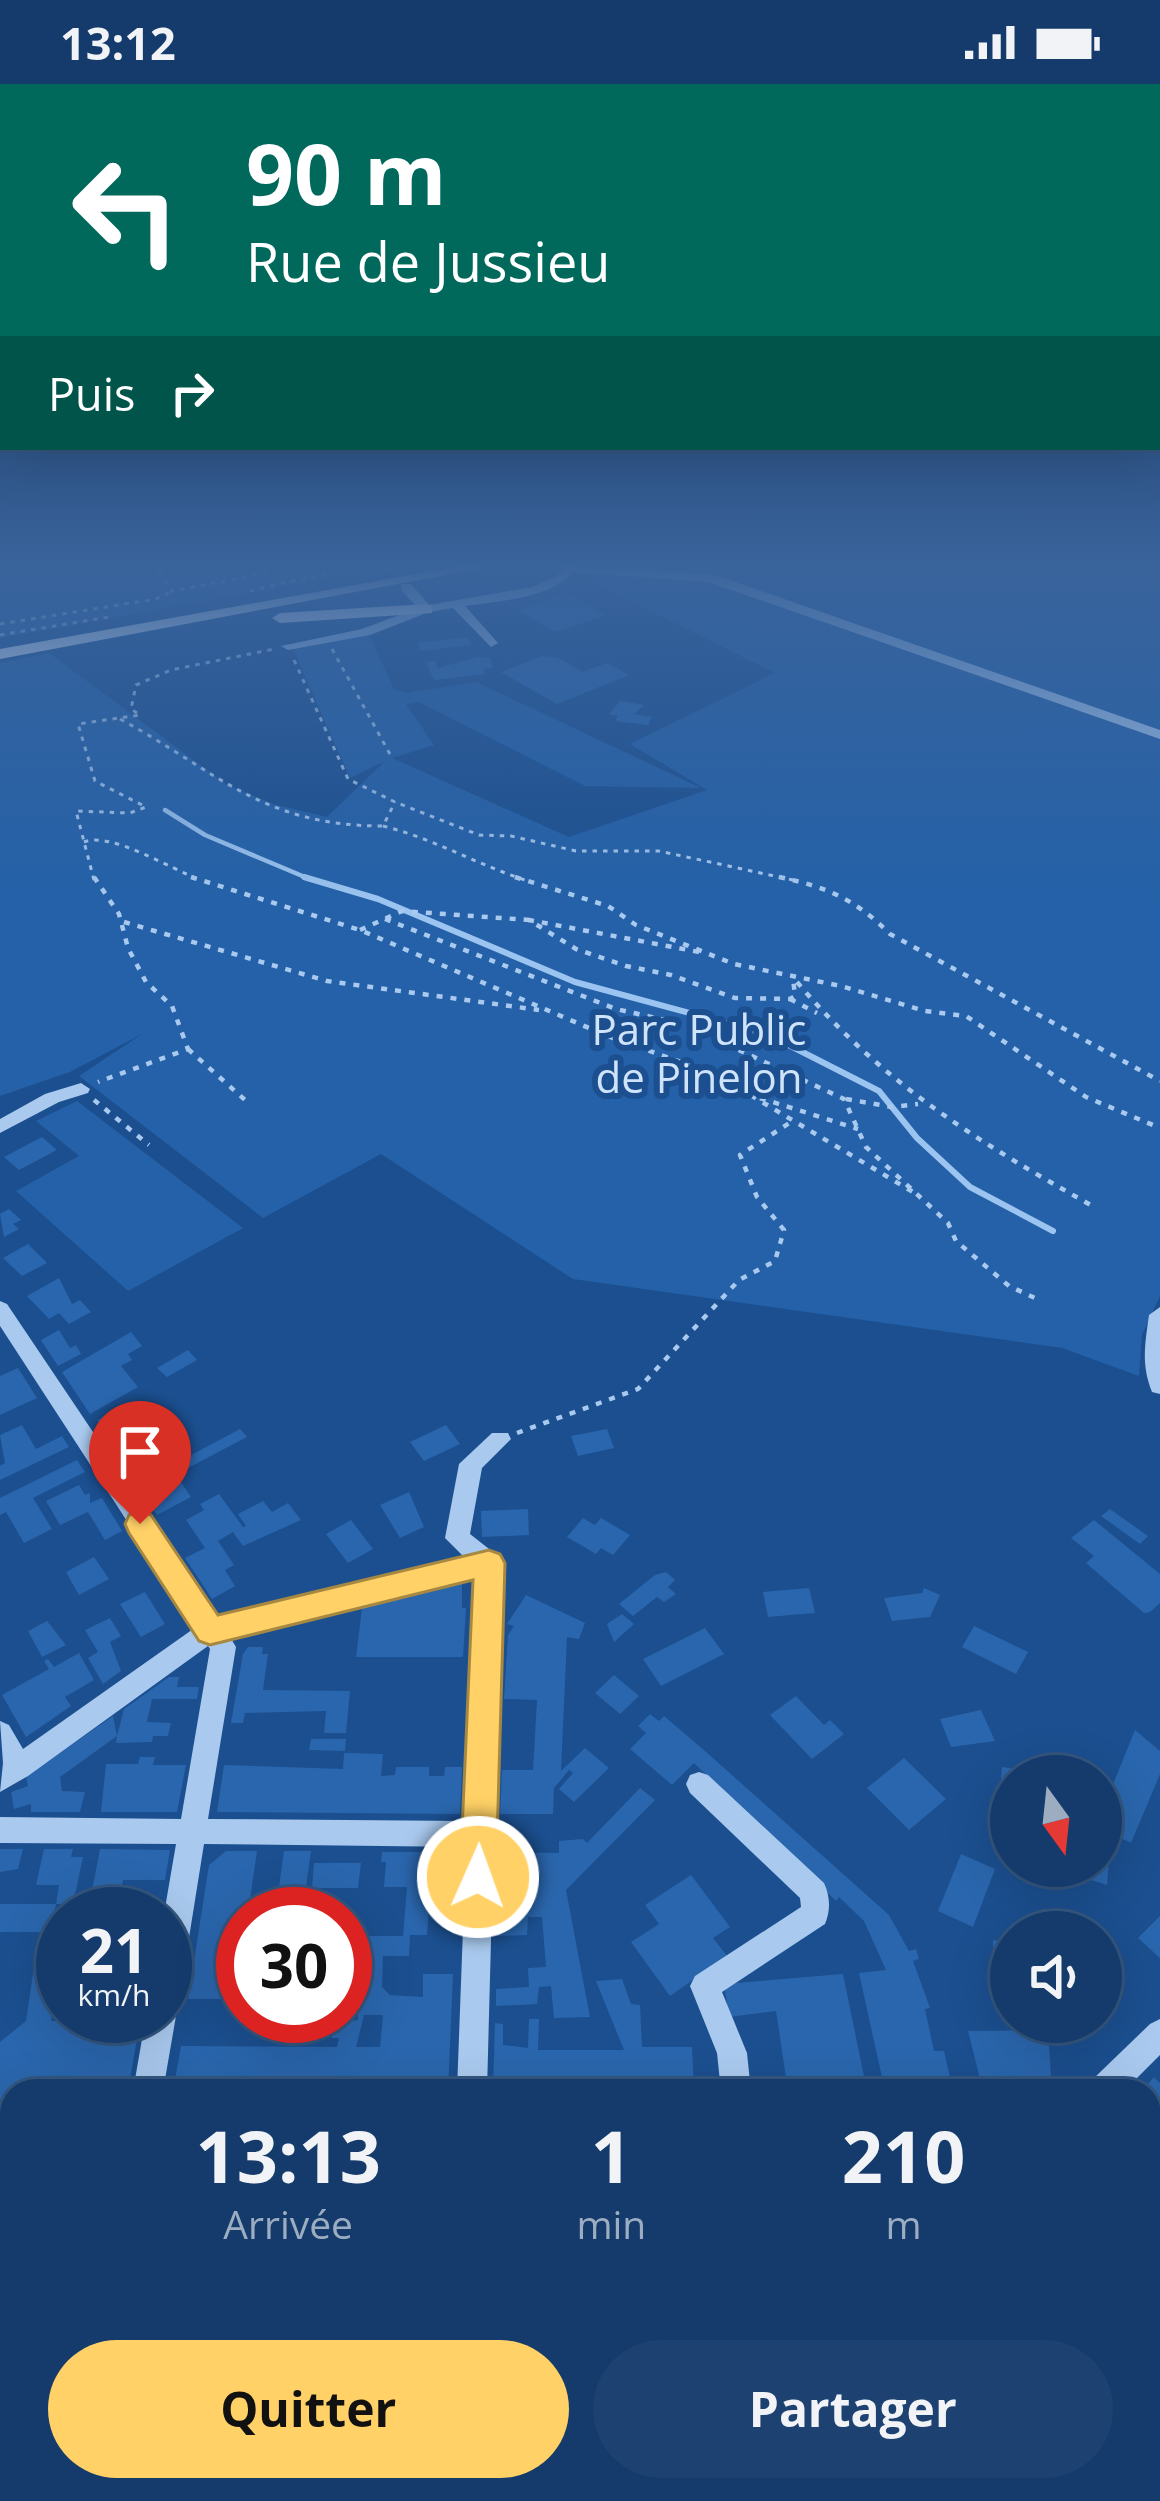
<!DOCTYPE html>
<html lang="fr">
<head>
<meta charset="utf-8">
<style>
  :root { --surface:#143b6b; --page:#1d4271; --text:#f1f3f6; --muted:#9dadc1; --line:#33557e; --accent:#ffd166 }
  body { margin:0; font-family:"Open Sans",sans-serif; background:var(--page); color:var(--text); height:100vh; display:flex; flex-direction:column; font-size:45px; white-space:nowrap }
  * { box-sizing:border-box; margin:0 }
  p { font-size:39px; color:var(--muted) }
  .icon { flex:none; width:66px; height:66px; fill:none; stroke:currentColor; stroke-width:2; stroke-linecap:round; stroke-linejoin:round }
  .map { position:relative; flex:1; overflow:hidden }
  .details { position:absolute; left:0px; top:1995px; width:1161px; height:423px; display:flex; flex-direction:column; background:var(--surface); border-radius:36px 36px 0 0; box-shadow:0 12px 48px #0002,0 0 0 3px var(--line) }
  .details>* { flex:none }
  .guide { position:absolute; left:0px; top:0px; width:1161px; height:366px; box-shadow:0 12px 48px #0002,0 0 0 3px var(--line); background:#00695c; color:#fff; overflow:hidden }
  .needle { width:78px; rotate:165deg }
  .fabs { position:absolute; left:990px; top:1671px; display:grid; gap:24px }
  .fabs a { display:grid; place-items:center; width:132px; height:132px; border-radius:50%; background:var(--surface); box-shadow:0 12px 48px #0002,0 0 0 3px var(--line); font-size:60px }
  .speed { position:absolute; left:36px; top:1803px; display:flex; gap:24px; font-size:60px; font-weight:700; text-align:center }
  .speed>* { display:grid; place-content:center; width:156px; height:156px; border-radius:50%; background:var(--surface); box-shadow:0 12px 48px #0002,0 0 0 3px var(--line); line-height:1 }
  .speed small { font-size:30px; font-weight:400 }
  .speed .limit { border:18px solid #d22; background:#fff; color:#111 }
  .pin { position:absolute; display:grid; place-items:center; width:102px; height:102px; color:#fff; margin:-123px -51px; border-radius:50% 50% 50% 0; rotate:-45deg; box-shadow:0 0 12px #0007 }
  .pin .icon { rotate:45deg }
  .me { position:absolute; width:132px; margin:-66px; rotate:2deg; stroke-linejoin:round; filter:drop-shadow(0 0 9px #0008) }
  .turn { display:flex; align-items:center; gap:42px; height:252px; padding:0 48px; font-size:54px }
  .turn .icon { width:156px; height:156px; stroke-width:2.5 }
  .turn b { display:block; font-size:84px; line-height:102px }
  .then { display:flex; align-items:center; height:114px; padding:0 48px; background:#0003; gap:24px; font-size:45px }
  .eta { display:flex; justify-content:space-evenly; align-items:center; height:204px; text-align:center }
  .eta b { font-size:72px; font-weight:700; line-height:84px }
  .action { display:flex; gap:24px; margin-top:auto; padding:24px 48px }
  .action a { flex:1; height:138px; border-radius:72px; background:var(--accent); color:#111; font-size:48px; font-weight:700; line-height:138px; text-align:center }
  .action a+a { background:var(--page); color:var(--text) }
  .status { display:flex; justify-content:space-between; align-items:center; height:84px; padding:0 60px; background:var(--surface); direction:ltr }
  .status svg { height:33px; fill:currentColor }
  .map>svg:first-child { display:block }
  .green { fill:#2461a8 }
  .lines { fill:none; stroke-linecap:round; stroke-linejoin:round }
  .stream-far1 { stroke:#9cc4f0; stroke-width:4.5 }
  .stream { stroke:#9cc4f0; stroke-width:6 }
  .building { fill:#2a66ad; fill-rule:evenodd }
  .path-far2 { stroke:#a9c9ee; stroke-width:3; stroke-dasharray:4.5 6; stroke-linecap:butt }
  .path-far1 { stroke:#a9c9ee; stroke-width:4.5; stroke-dasharray:6 8; stroke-linecap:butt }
  .path { stroke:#a9c9ee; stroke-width:6; stroke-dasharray:9 14; stroke-linecap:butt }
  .minor { fill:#a9c9ee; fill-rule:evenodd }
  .major { fill:#f0f6ff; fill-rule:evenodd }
  .route { fill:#ffd166; stroke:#a68842; stroke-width:3 }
  .labels { text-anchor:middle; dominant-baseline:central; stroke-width:12; stroke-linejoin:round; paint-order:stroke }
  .park-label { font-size:42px; fill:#cfe3fa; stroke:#1b4f8f }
</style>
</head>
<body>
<div class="status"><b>13:12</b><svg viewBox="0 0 49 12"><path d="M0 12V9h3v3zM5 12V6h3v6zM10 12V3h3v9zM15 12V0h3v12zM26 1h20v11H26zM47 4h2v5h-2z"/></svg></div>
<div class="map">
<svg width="1160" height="2417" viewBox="0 0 1160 2417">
  <rect width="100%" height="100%" fill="#1b4f8f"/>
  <g class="green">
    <path d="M0,479H377L382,485L0,554Z"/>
    <path d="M618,479H1160V1212L1142,1251L1139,1292L1062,1264L573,1195L381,1070L263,1134L79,992L142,950L70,988L0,1012V579L49,569L226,700L273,720L327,733L385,677L350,694L292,563L368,549L394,605L408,609L476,598L701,704L585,702L419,618L406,620L434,661L392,674L569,753L707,706L630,660L775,589L588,496Z"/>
    <path d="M77,1017L243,1144L128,1207L16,1107L79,1072L36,1037Z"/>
  </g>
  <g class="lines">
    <path class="stream-far1" d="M165,726L205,751L312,796"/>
    <path class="stream" d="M304,793L378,815L575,898L767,950L879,1007L917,1054L970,1103L1053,1147"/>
  </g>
  <g class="building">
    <path d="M565,509L606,531L555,548L517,526Z"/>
    <path d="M468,553L472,561L421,567L418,559Z"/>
    <path d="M542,572L558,574L583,588L607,579L629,591L557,620L501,588Z"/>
    <path d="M477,573L490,574L493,584L483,585L485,590L434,596L426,578L435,577L438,584Z"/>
    <path d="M620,617L644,621L634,630L652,633L648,641L615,637L618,632L609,630Z"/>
    <path d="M42,1053L57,1066L19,1086L4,1073Z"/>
    <path d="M9,1125L21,1136L13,1140L19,1145L4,1153L0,1130Z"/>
    <path d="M28,1160L47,1179L22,1192L3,1174Z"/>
    <path d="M59,1194L72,1220L80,1216L91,1228L69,1240L59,1229L49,1235L27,1212Z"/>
    <path d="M59,1246L70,1264L76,1261L81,1270L58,1282L41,1256Z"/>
    <path d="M131,1248L142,1262L128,1270L132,1276L121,1282L138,1303L90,1330L62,1288Z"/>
    <path d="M188,1266L197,1276L167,1293L157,1284Z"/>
    <path d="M18,1284L37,1314L0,1331V1292Z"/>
    <path d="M121,1322L135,1337L110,1351L97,1336Z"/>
    <path d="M22,1341L36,1365L62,1352L69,1363L0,1396V1382L5,1379L0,1351Z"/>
    <path d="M446,1341L460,1360L424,1377L410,1358Z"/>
    <path d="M240,1345L247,1353L186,1385L180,1377Z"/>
    <path d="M607,1345L614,1364L578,1372L571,1352Z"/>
    <path d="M158,1364L191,1413L157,1431L146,1415L163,1407L158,1399L141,1408L124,1382Z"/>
    <path d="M77,1376L85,1388L33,1414L52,1445L24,1459L6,1428L0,1431V1414Z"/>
    <path d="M79,1401L85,1411L90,1409V1419L102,1414L122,1447L105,1456L88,1428L60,1441L46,1417Z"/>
    <path d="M409,1408L424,1443L400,1454L380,1421Z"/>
    <path d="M219,1410L243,1443L246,1442L238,1430L263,1417L272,1428L288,1419L301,1436L243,1462L233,1448L218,1457L234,1481L225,1486L235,1502L212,1515L185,1474L205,1464L186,1436L204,1426L200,1420Z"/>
    <path d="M528,1425L529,1451L482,1453L481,1427Z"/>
    <path d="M1110,1425L1148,1452L1140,1460L1101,1432Z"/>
    <path d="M583,1434L595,1441L601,1434L630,1451L613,1471L601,1464L596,1470L567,1453Z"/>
    <path d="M351,1436L373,1465L348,1479L326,1450Z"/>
    <path d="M1094,1436L1160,1490V1519L1150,1528L1144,1529L1086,1479L1094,1472L1071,1454Z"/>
    <path d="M94,1473L109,1495L79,1511L66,1488Z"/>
    <path d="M666,1488L675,1496L668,1503L676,1510L664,1518L657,1513L633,1532L619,1520L655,1491Z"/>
    <path d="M446,1497L462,1499V1524H466L463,1573H356L363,1516Z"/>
    <path d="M809,1504L815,1529L768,1533L763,1508Z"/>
    <path d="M924,1504L940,1511L930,1533L892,1537L884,1514L922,1509Z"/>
    <path d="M145,1508L165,1540L141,1553L120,1520Z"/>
    <path d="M526,1511L585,1539L579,1555L567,1553L561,1687L585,1664L609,1684L574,1718L559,1705L573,1689L569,1686L554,1704L553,1730H500L502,1686H533L537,1616L504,1615L508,1551L514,1542L507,1540Z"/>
    <path d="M622,1530L634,1540L614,1558L607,1540Z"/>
    <path d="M110,1534L121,1552L110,1558L121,1587L103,1600L88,1574L98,1568L85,1546Z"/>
    <path d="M47,1537L66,1561L42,1573L28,1547Z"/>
    <path d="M974,1542L1028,1568L1016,1590L962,1563Z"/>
    <path d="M705,1544L724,1570L661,1602L643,1575Z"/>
    <path d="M248,1563H263L262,1570H268L263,1606L350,1607L346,1649H324L326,1627L245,1629L243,1639H231L243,1570Z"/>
    <path d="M79,1569L94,1596L65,1613L71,1622L26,1653L2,1611L49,1585L44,1577L48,1575L54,1583Z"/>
    <path d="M614,1591L639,1612L620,1630L595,1609Z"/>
    <path d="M169,1593H179L177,1603H199L197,1615H152L147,1638L171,1639L168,1652H153L152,1658L116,1659L117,1652L60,1693L62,1707L85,1708L80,1728H31V1720L14,1725L11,1708L28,1702L26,1693L113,1632L117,1652L124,1625Z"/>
    <path d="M796,1612L824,1641L830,1636L844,1650L812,1675L770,1631Z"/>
    <path d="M981,1626L995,1657L951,1663L940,1635Z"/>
    <path d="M650,1630L659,1637L664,1632L705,1667L889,1831L909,1867L916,1865L919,1875L913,1877L930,1924L925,1925L934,1967H944L953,2007H885L859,1889L886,1886L864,1837L839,1813L836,1817L694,1679L672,1701L630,1665L646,1649L638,1642Z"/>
    <path d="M1135,1646L1160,1667V1690L1131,1759L1101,1744V1730Z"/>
    <path d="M311,1655H346L345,1667L309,1666Z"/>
    <path d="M344,1669L383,1670L381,1692L395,1691L396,1683H429V1692H444L445,1683H462L460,1730L217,1728L224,1681L343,1685Z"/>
    <path d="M140,1673H155L153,1681H186L177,1728H101L106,1680H138Z"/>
    <path d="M904,1674L946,1715L909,1746L867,1704Z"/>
    <path d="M1002,1683L1028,1687L1027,1692H1011V1710L1000,1708Z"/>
    <path d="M640,1704L655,1716L566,1806L590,1933L554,1934L551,1902L539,1903L537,1920L496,1922V1905L529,1903L528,1884L546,1883L542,1833H528L527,1851L497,1852L499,1768L559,1769V1757L583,1755L587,1759Z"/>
    <path d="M1101,1761L1110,1764L1107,1801L1091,1796L1093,1782H1101Z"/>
    <path d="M0,1765H23L18,1785L0,1788Z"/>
    <path d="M44,1765H73L71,1773H83L73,1820H56L59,1801H36Z"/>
    <path d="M100,1765L170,1766L165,1796H123L120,1814H110L111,1807H92Z"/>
    <path d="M226,1767H257L248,1830H243L237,1915H188L209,1781Z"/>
    <path d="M284,1767H311L303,1825H276Z"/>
    <path d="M382,1768H433L427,1851H410L409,1872H383L382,1903L390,1911L423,1913V1890H453L448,2007H173L181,1962L337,1963L339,1954H332L333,1938L358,1936V1931L345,1930V1858L350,1844H355V1852H403L407,1803H384L386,1778H381ZM364,1931H383L380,1963H356Z"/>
    <path d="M961,1770L995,1785L973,1843L938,1827Z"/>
    <path d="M314,1779H361L358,1804H312Z"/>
    <path d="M691,1791L730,1843L713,1854L727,1872L670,1912L631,1858L659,1840L645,1821Z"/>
    <path d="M0,1820H56L50,1848H0Z"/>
    <path d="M1160,1832V1874L1138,1854Z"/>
    <path d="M63,1855V1884L51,1937H140L128,2007H12V2027H0V1958L26,1937L38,1856Z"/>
    <path d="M993,1856L1011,1858V1888L993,1886Z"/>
    <path d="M843,1890L867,2007H788L776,1927L729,1933L724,1900Z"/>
    <path d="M622,1895L631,1920L640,1921L642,1963H692L694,2007H493L495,1939L503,1940V1961L528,1964L529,1935H539L538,1966H624L596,1897Z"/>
    <path d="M1048,1946L1052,2007H983L968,1947Z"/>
    <path d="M1154,1993L1160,1999V2055L1149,2043V2007H1142Z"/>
    <path d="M76,2406H191L180,2417H84Z"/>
    <path d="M435,2406H478L471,2417H447Z"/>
    <path d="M495,2406H553L546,2417H488Z"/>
    <path d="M722,2406H791L784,2417H734Z"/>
    <path d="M1037,2406H1097L1092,2417H1031Z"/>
  </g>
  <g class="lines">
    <g class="path-far2">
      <path d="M153,479L172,507L319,479"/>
      <path d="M250,507L332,488L336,479"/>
      <path d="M0,540L156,515L172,507"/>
      <path d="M0,551L109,533"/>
      <path d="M332,565L391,672"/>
      <path d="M294,576L348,695L395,718L479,751L511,752L576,767H659L793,796"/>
      <path d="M120,635C218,688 262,742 383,742L395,718"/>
      <path d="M383,742C432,754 476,780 525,796"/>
      <path d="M84,758C111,747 172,786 201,796"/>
      <path d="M94,796L76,727L130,729L146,723L95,697L78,640L140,631L131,625L136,601L171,586L274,565"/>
    </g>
    <g class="path-far1">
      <path d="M94,793L119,830L128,864L146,898L172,922L188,965L98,998"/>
      <path d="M191,793L360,846L610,953L715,990L913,1108"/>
      <path d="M515,793L608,822L636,841L734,880L841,902L925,927L966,932L1086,1013L1160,1044"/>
      <path d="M779,793C827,803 855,815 890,850L1160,997"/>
      <path d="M385,835L616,925L683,940L844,1015L866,1063L948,1139L956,1157L1009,1202L1037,1215"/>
      <path d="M124,838L327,897L539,926"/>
      <path d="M360,846L402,827L529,836"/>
      <path d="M699,868L529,836L576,865L626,882L671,891L735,914L790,915L795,912L793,894"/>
      <path d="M797,898C884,1001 980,1059 1096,1124"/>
      <path d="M790,915L817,929"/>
      <path d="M188,965L245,1016"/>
      <path d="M760,1014L858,1045"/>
      <path d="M846,1015L892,1023L918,1020"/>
      <path d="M94,1016L149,1061"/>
      <path d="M517,1349L638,1305L739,1196L775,1177L784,1146L757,1113L740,1071L791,1038"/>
    </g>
    <path class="path" d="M348,2417L357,2406"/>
    <g class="minor">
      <path d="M380,479H393L397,484L387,487Z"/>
      <path d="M570,480L715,491L1160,646V655L709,498L573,488C548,516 500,516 465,522L498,559L491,563L453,524L429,528L370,551L288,566L281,562L362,545L418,524L401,506V500H411L429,521L532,503L555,493Z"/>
      <path d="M81,999L90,1005L88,1009L59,1018L0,1049V1035L45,1010Z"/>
      <path d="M0,1217L7,1220L218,1534L466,1475L445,1454L459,1380L492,1349H508L511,1355L482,1384L470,1450L498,1472L501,1479L487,2007H457L466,1763L204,1760L180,1910L172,1922L176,1932L163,2007H133L146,1932H165L164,1830L176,1760L0,1759V1733L181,1735L210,1565L208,1562L28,1692L0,1708L3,1679L0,1637L9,1641L23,1665L196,1543L0,1242ZM476,1492L467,1737L208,1735L236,1563L230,1553Z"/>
      <path d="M1160,1223V1310L1152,1308C1141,1280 1145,1260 1149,1231Z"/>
      <path d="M699,1688L708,1691L824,1799C830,1812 831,1826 825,1840L722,1908L747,1969L751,2007H721L717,1969L690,1902L695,1892L801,1823L800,1814L690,1709L686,1700L690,1691Z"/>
      <path d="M1160,1935V1971L1124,2007H1088L1092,1996L1150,1940Z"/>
      <path d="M12,2038V2068L0,2069V2039Z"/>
      <path d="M1160,2064V2097L1149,2102V2069Z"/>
      <path d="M263,2406H304L300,2417H258Z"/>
      <path d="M587,2406H630L635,2417H591Z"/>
    </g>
    <g class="major">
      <path d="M477,479H509L0,575V565Z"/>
      <path d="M565,479H581L570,489L562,484Z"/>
      <path d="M426,520L432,521V529L280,539L272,534L280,529Z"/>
    </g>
  </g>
  <linearGradient id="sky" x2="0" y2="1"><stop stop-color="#0f2b4f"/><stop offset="0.59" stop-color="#39639b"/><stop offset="1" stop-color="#39639b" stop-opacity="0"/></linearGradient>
  <rect width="1160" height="817" fill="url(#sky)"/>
  <path class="route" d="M140,1427L151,1431L218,1531L489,1466L500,1470L505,1479L496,1793L491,1805L478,1810L465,1805L460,1793L473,1496L210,1561L199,1557L129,1449L125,1440L129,1431Z"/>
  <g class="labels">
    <g class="park-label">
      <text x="699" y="944">Parc Public<tspan x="699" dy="48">de Pinelon</tspan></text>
    </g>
  </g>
</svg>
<div class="fabs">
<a><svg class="needle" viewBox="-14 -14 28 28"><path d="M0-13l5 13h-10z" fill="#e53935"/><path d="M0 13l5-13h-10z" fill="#9dadc1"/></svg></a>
<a><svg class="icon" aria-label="sound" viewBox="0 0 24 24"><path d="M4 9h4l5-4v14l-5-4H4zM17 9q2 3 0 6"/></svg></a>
</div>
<div class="speed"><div>21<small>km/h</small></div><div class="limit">30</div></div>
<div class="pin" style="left:140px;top:1440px;background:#d93025"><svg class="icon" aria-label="arrive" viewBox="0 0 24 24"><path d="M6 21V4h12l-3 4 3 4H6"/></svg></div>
<svg class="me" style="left:478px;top:1793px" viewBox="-20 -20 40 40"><circle r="17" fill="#ffd166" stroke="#fff" stroke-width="3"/><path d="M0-11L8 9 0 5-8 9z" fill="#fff"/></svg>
<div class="guide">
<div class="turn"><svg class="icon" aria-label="left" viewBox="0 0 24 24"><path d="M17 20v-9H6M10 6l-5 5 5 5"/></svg><div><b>90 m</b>Rue de Jussieu</div></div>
<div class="then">Puis<svg class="icon" aria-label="right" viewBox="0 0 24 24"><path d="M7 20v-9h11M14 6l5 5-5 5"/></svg></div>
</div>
<section class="details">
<div class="eta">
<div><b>13:13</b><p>Arrivée</p></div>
<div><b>1</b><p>min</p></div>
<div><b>210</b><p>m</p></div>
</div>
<div class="action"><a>Quitter</a><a>Partager</a></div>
</section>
</div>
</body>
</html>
